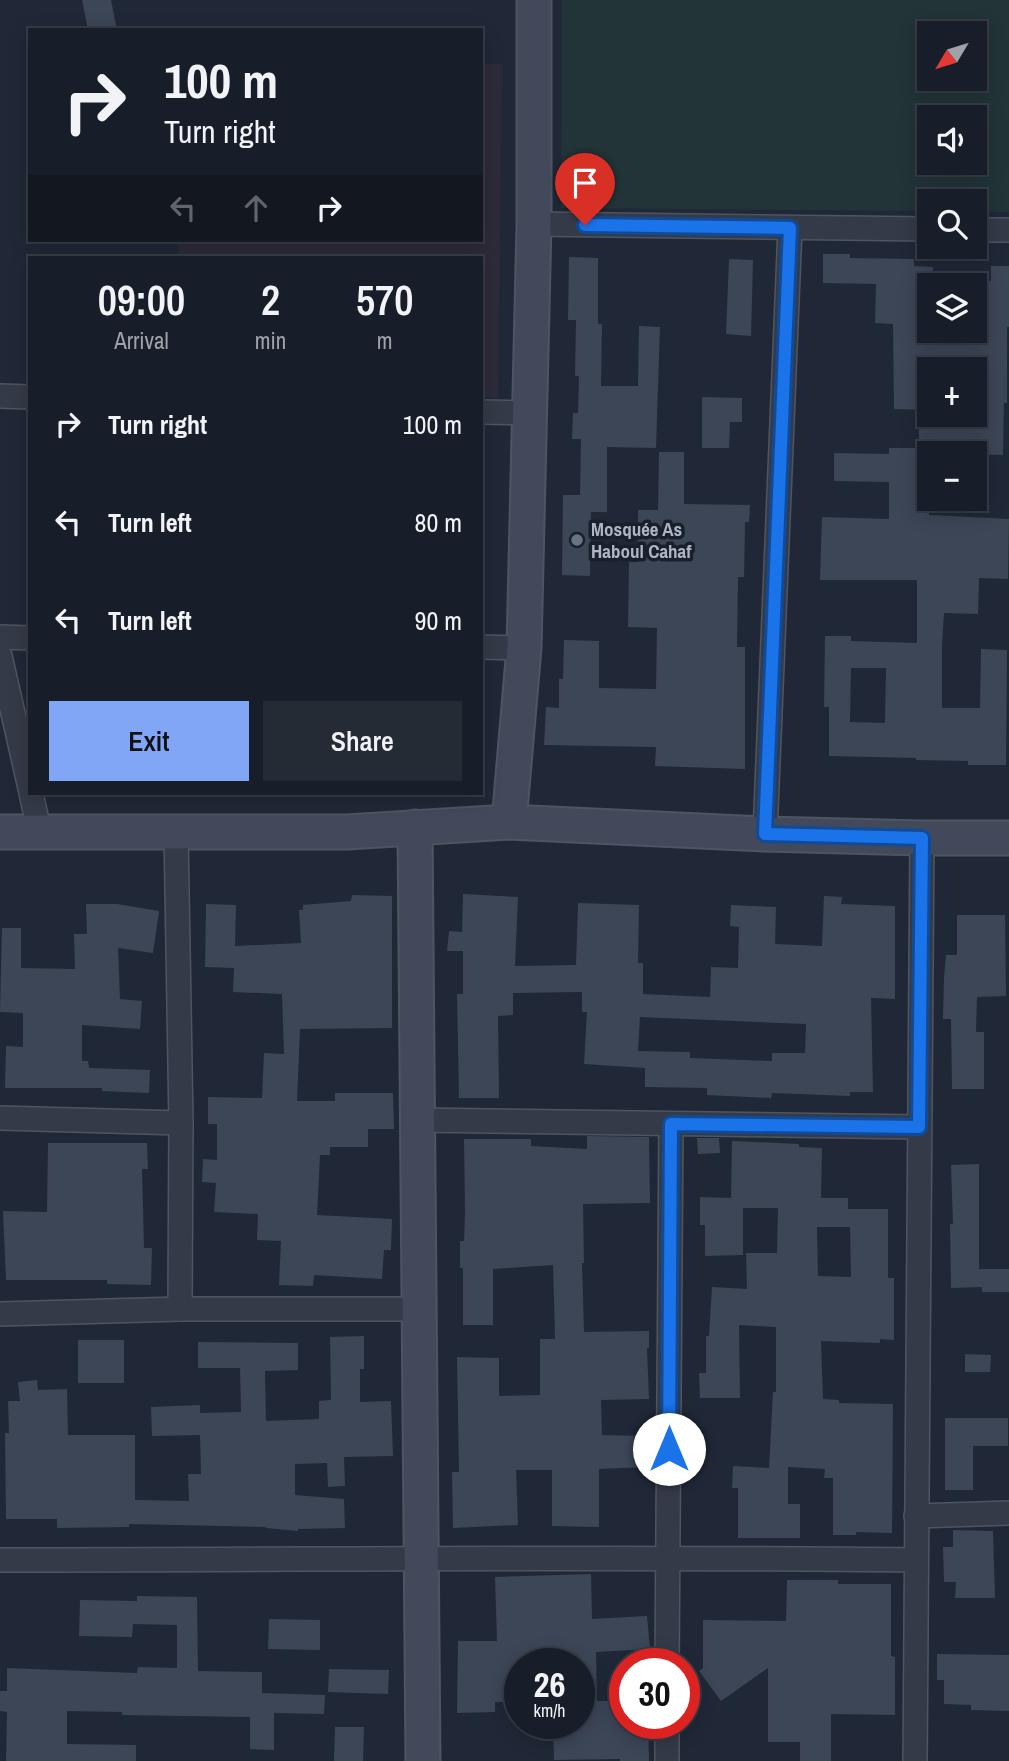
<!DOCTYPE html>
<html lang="en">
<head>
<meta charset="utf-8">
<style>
  :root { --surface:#181e29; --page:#252b35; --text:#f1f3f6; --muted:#9fa2a8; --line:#363c46; --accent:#81a6f6 }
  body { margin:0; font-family:"Archivo Narrow",sans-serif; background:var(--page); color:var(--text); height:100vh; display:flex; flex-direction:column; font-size:26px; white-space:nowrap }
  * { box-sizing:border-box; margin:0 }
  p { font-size:23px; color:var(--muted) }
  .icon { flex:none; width:38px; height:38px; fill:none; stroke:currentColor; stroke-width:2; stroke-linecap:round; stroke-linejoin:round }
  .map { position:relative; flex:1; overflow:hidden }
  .sheet { position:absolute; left:28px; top:256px; width:455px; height:539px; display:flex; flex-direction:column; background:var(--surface); border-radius:0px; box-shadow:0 4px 18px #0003,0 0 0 2px var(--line) }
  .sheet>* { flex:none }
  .hud { position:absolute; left:28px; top:28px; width:455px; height:214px; border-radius:0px; box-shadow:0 4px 18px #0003,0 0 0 2px var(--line); background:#181e29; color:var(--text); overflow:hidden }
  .needle { width:46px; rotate:232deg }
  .tools { position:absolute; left:917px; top:21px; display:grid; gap:14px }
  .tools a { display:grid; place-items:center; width:70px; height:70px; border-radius:0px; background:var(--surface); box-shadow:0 4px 18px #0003,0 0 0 2px var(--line); font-size:35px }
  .speed { position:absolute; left:504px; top:1648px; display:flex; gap:14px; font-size:35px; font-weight:700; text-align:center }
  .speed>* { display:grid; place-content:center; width:91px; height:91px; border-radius:50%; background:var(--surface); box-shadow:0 4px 18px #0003,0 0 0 2px var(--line); line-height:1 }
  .speed small { font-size:18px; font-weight:400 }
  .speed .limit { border:10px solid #d22; background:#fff; color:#111 }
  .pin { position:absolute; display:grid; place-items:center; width:60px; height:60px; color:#fff; margin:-72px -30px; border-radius:50% 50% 50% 0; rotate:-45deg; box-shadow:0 0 7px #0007 }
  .pin .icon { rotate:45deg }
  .me { position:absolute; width:77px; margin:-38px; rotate:0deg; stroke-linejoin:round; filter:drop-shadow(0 0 5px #0008) }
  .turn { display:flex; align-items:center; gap:24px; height:147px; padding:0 21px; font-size:32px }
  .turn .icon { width:91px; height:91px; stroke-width:2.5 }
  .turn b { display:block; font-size:49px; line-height:60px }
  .lanes { display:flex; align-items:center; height:66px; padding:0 21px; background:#0003; justify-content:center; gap:35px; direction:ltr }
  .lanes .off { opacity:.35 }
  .eta { display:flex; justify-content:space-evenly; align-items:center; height:119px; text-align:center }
  .eta b { font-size:42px; font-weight:600; line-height:49px }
  .action { display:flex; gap:14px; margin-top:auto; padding:14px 21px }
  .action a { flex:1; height:80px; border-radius:0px; background:var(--accent); color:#111; font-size:28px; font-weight:600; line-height:80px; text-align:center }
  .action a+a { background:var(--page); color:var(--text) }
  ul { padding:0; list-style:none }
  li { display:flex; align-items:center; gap:21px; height:98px; padding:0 21px }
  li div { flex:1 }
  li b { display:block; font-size:26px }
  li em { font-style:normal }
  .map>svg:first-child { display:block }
  .medical { fill:#2e2b39 }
  .green { fill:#223438; fill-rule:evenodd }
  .building { fill:#3c4657; fill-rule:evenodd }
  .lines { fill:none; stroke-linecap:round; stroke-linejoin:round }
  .street-casing { stroke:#4e5562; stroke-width:26 }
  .secondary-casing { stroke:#4e5562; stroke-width:37 }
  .street { stroke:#343a47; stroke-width:23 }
  .secondary { stroke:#42495a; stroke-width:33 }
  .route-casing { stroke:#114b97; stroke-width:18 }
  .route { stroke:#1a73e8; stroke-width:12 }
  .worship-dot { fill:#6b7280; stroke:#19202c; stroke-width:2.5 }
  .labels { text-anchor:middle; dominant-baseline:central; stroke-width:7; stroke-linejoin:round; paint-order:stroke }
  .poi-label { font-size:19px; font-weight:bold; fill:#aeb5c4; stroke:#19202c; text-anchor:start }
</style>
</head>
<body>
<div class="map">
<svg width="1009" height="1761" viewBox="0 0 1009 1761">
  <rect width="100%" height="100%" fill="#202837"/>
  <path class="medical" d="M481,64H502L498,398L481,397V257H179V240H481Z"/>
  <path class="green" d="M562,0H1009V212H975V201H929V211L561,208ZM929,33H975V79H929ZM975,117V163H929V117Z"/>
  <g class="building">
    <path d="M82,0H111L116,26L88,30Z"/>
    <path d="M823,254H850V258L914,259V266L933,267V285H929V331H975V281H991V266H1009V327H1007V403H1004L1003,455L929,453V515L1009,519L1008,579L979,578L978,614L944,613L942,645V708H980L981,649L1007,650L1006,765H968V761L916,760V758L829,756V707H824L825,636H851V641L917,643V580H820L822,517L889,519V482L834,481V453L889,454V448H919V415H975V412H978L979,369H929V410L894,409L893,324L875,323L876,284L823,283ZM851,668H886L885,723L850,722Z"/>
    <path d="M569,257L598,258V324H602L601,386H638L639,326L660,327L656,448L607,447V512H591L590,576L562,575L563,495H580L581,439H572L573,413H578L579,376H575L576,320H568Z"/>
    <path d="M729,259L753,260L751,336L726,334Z"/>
    <path d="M702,397L742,398V422H730L729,448H702Z"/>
    <path d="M659,452H684V504L750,505L749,522H745L744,577H738L737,647H745V769L655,766L656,747L544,745L546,707L559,708V679H563L564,640L599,641V688L656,689L657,628L628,627L629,562H638V510H658Z"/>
    <path d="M463,894L518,897L515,966L576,965L578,903L639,905L638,963H643V994L710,997L711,967L738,968L739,927L730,926L731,905L776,907L775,944L822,946L824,896L842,897L841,904L895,906V999L871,998L873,1092H850V1096L772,1093L771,1098L707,1095V1088L645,1087V1068L584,1064L587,1012H582V992L513,993V1015L498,1016L499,1098H459L457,994H463V951H447L449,931L462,932ZM640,1017L806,1024L805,1053H772V1061L690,1058V1052L638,1051Z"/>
    <path d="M352,895L392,896V1028L300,1029L297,1101H335V1093H393L394,1129H368V1147H330V1155H320L317,1215L392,1219L391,1250H384L382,1279L314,1275L313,1286L279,1285L281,1241L257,1240L258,1214L214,1212L216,1183L202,1182L203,1159L217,1160V1124H208V1097L262,1098L264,1053L284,1054L282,994L233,992L234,968L205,967L206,904L236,905L235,946L301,943L299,910H303V905L351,901Z"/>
    <path d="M86,904H117L159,911L153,953L118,948L120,999L142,1001L140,1029L82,1025V1061H88L89,1068L150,1070L149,1093L102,1091V1088H5L6,1046L23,1047V1013L0,1012L2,928H21V968L75,969L74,934H87Z"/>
    <path d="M957,915H1005L1006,996L977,997L976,1032H984V1089H952L951,1019H943L944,978L946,955H957Z"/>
    <path d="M587,1136L649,1137L650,1203L583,1204L584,1263H582L584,1332L649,1331V1348H647L649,1399L601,1400L602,1435L645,1436L646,1467L599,1469V1527L552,1526V1470H516L518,1525L453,1528L452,1472H459L457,1357L499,1358V1396L540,1395V1339H555V1335L553,1265L493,1269V1325H463V1268H460V1241H464L465,1213L464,1139H531V1146L587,1149Z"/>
    <path d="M697,1138H719L720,1153L698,1154Z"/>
    <path d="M732,1141L799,1144V1147L822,1148L821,1198H848V1209H888V1278H894V1340L880,1339V1343L821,1341L823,1399L839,1400V1403L893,1404L892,1533L856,1532V1535H833V1478H824L825,1469L788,1467V1504H800V1538H738V1488H732L733,1466L769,1468L773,1392H776V1327L739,1325L740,1398H700L699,1373H706V1336H709L712,1287L747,1289L746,1253H777L778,1208H743V1255L705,1256V1225H700V1197L731,1198ZM817,1227H850L851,1277L818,1276Z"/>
    <path d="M48,1143H147L148,1169H142L144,1248H152L151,1285L107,1284V1280H6L3,1211L47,1212Z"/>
    <path d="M979,1164V1269H1009V1292H982V1287L951,1288L950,1224H953L951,1165Z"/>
    <path d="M364,1336V1369H360V1402L391,1401L393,1456L344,1457L345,1486L328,1487L327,1463L295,1464V1495L344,1499L345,1528L298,1529V1531L266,1528V1527L129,1524V1527L57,1528V1519H6L5,1433H9L8,1401H20L18,1382L37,1380L38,1390L67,1389L68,1435H135V1500L189,1501L188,1474H201L200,1435L152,1436L151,1407L200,1405V1413L241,1412L240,1368H198V1342L298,1343V1370L265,1371L266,1421L319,1419V1401L331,1400L330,1337Z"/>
    <rect x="78" y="1340" width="46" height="43"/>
    <path d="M965,1354L991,1355L990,1372H965Z"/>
    <path d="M945,1418H1008V1446H973V1490H945Z"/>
    <path d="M953,1530L993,1531L995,1598H955L956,1582H944L943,1547H953Z"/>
    <path d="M591,1574L592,1619L647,1616L650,1649L596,1652L597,1701H625V1724H648L649,1761H620V1759L554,1760L553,1724H579V1664H520V1702H495V1712L457,1713L458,1641H497L495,1577Z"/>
    <path d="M787,1580H838V1584H891V1656L895,1657V1715L831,1714V1761H800V1742H768V1668L721,1701L699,1671L703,1668V1620L786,1621Z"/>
    <path d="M137,1596L197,1597L198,1671L262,1672V1693L325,1695L324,1714L274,1713V1750L250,1749V1717L122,1715V1712L67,1711V1744L136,1745V1761H6L7,1712L0,1711V1691H7V1668L137,1673L138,1667L177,1668V1625L133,1624L132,1637L79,1636L80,1600L137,1601Z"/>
    <path d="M269,1619L320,1620V1650L268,1649Z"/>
    <path d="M937,1654L1009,1655V1711L971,1710V1705L944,1704V1680H937Z"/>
    <path d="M329,1669L389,1670L388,1694L328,1692Z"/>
    <path d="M335,1727H364L363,1761H334Z"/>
  </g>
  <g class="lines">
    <g class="street-casing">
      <g id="street">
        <path d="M534,224L929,229"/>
        <path d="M975,230H1009"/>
        <path d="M0,396L30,397"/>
        <path d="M481,412L529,413"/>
        <path d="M0,637L30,638"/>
        <path d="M481,647L524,648"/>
        <path d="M0,656L30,788"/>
        <path d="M31,793L39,830"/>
        <path d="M176,831L181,1123L180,1309"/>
        <path d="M765,834L790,228"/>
        <path d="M0,1118L181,1123"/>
        <path d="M417,1120L919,1127"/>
        <path d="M0,1314L180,1309H419"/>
        <path d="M916,1516L1009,1513"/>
        <path d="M0,1560C305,1560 611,1556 916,1560"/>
        <path d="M667,1664L671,1124"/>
        <path d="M667,1761V1724"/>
        <path d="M915,1761L922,838"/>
      </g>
    </g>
    <g class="secondary-casing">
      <g id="secondary">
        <path d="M509,822L524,648L534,224V0"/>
        <path d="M415,827L423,1761"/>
        <path d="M0,832H347L509,822L765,834L922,838H1009"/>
      </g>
    </g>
    <use href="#street" class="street"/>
    <use href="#secondary" class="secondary"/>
  </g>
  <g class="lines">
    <g class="route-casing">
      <path id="route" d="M585,225L790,228L765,834L922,838L919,1127L671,1124L669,1449"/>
    </g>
    <use href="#route" class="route"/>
  </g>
  <circle class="worship-dot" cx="577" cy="540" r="7"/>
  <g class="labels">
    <g class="poi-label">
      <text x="591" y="529">Mosquée As<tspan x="591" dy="22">Haboul Cahaf</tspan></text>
    </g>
  </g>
</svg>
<div class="tools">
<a><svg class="needle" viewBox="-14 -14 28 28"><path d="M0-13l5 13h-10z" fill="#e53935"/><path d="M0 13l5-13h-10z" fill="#9fa2a8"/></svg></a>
<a><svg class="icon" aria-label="sound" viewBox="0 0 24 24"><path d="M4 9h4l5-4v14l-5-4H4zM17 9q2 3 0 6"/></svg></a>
<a><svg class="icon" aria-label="search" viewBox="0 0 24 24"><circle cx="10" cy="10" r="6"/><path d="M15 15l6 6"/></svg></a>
<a><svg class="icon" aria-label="layers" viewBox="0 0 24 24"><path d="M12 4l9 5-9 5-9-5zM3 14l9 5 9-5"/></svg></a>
<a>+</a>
<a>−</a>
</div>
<div class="speed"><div>26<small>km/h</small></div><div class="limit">30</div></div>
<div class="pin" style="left:585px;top:225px;background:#d93025"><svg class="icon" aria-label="arrive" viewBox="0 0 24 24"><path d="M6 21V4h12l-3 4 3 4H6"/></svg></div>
<svg class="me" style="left:669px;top:1449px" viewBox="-20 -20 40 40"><circle r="19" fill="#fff"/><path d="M0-13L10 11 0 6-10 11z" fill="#1a73e8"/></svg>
<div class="hud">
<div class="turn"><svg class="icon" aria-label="right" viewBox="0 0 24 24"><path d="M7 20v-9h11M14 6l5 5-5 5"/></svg><div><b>100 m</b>Turn right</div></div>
<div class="lanes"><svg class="icon off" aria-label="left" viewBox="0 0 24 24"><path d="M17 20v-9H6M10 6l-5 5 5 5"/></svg><svg class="icon off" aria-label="ahead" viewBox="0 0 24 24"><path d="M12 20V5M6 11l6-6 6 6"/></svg><svg class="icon" aria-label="right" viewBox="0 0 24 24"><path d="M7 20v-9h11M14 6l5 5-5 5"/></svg></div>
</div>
<section class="sheet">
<div class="eta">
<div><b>09:00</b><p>Arrival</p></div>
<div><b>2</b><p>min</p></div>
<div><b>570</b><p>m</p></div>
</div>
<ul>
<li><svg class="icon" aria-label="right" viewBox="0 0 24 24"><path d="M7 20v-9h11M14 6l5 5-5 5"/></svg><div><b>Turn right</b></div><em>100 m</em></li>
<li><svg class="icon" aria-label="left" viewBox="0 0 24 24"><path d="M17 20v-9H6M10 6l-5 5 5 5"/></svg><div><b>Turn left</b></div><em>80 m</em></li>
<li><svg class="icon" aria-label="left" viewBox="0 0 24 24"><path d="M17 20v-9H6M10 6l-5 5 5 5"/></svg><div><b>Turn left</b></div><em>90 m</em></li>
</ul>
<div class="action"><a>Exit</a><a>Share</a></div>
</section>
</div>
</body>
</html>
